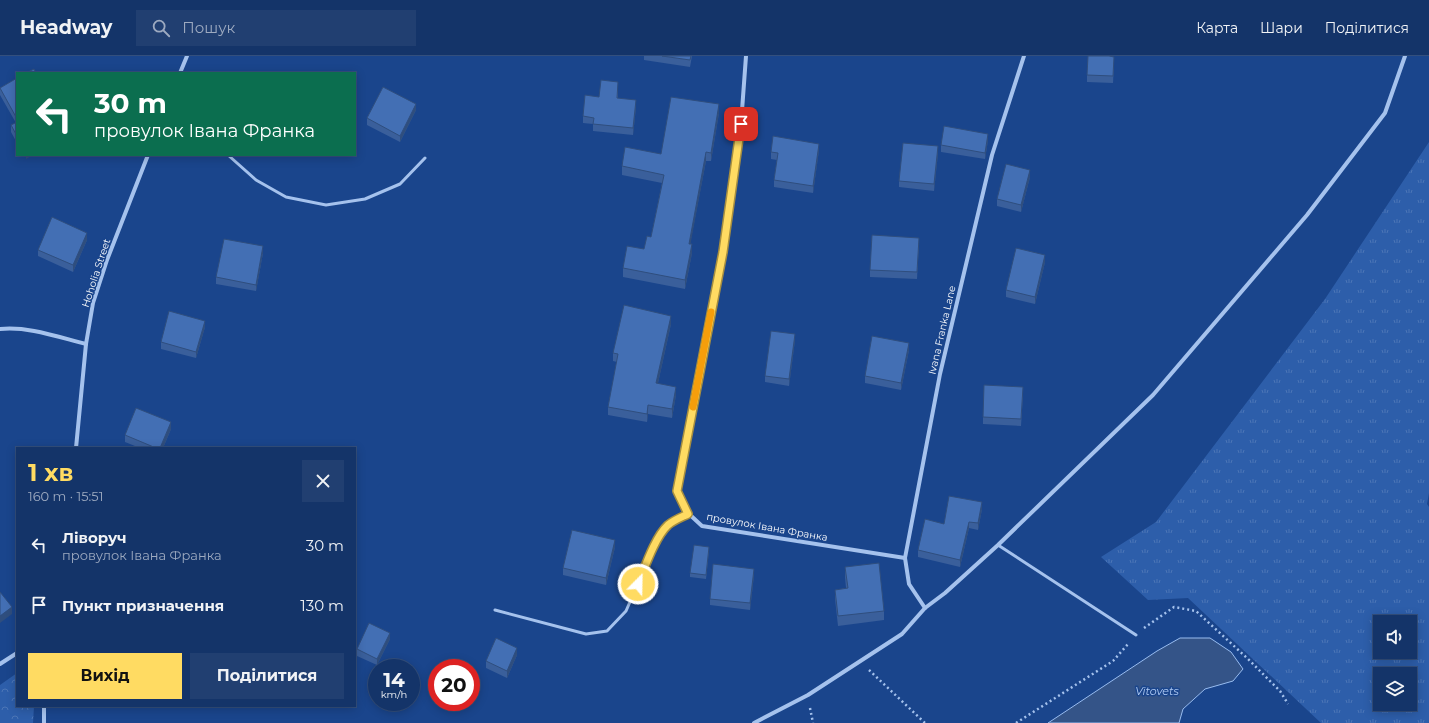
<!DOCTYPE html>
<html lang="uk">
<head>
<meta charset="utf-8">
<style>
  :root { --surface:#143469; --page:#213f71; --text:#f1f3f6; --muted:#9daac0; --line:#334f7d; --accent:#ffdb62 }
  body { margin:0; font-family:Montserrat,sans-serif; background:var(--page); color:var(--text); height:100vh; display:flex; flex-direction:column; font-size:15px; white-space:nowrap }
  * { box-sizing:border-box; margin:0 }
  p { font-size:13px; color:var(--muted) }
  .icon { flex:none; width:22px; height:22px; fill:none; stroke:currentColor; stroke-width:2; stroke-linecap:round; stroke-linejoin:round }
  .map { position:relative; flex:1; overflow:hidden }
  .sheet { position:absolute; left:16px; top:391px; width:340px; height:260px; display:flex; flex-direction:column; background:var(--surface); border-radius:0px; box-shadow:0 2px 10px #0003,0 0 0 1px var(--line) }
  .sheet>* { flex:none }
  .top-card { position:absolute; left:16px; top:16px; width:340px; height:84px; border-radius:0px; box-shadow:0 2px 10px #0003,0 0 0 1px var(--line); background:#0b6e4f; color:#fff; overflow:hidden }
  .fabs { position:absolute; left:1373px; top:559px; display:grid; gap:8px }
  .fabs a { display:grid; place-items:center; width:44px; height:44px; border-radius:0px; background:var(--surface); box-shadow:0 2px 10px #0003,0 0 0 1px var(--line); font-size:20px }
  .speed { position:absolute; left:368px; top:603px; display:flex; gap:8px; font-size:20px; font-weight:700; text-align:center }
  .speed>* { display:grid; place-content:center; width:52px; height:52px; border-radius:50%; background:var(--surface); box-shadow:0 2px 10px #0003,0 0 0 1px var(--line); line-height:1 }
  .speed small { font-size:10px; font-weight:400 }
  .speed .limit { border:6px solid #d22; background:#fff; color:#111 }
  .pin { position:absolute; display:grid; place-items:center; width:34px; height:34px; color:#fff; margin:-17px; border-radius:8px; box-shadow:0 2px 6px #0006 }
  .me { position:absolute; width:44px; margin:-22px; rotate:23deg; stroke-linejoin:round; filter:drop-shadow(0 0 3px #0008) }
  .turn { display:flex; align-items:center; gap:14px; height:84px; padding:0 12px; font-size:18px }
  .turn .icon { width:52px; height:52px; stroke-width:2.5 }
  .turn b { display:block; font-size:28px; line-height:34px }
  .round { display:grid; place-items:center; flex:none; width:42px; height:42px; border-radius:0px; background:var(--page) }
  .overview { display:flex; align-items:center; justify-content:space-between; height:68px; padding:0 12px }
  h1 { font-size:24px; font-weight:700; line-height:30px; color:var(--accent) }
  .cta { display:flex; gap:8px; margin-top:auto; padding:8px 12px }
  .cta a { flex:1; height:46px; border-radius:0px; background:var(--accent); color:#111; font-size:16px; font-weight:700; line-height:46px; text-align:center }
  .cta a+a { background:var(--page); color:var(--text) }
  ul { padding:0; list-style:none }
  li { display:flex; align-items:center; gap:12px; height:60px; padding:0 12px }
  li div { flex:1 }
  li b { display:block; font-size:15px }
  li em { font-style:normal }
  header { display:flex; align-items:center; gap:24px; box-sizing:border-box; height:56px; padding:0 20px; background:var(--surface); border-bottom:1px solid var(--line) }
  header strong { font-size:19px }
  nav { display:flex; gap:22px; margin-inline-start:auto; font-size:14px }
  .search { width:280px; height:36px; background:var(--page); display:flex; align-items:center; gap:10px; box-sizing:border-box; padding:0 14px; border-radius:0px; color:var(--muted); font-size:15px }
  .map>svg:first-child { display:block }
  .grass { fill:url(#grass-tufts); fill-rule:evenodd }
  .park { fill:url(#park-crowns) }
  .water { fill:#345488; stroke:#98bcf0 }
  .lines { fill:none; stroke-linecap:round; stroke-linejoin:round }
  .path { stroke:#a5c2ed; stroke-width:2.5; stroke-dasharray:2 3; stroke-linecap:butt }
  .service { stroke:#a5c2ed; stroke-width:3 }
  .minor { stroke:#a5c2ed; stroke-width:4 }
  .wall { fill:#3a5f9b }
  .shaded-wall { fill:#2f4e7e }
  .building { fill:#436fb4; stroke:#2f4e7e }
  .route-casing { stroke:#a68e40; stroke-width:10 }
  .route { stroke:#ffdb62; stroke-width:7 }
  .slow { stroke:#f59e0b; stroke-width:7 }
  .labels { text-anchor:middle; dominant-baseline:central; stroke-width:3; stroke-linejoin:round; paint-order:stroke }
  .street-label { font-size:10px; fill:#fff; stroke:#1a458c }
  .water-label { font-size:11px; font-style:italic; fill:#b1ccf5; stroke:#1a458c }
</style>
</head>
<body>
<header>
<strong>Headway</strong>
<div class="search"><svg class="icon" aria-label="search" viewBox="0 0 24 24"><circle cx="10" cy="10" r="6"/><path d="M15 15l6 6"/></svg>Пошук</div>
<nav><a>Карта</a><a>Шари</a><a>Поділитися</a></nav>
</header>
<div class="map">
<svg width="1429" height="667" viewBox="0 0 1429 667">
  <defs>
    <pattern id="grass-tufts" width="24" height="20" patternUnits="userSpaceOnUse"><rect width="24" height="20" fill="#2d5eaa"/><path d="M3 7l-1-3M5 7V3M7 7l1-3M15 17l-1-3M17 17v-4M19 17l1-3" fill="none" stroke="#4c76b7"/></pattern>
    <pattern id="park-crowns" width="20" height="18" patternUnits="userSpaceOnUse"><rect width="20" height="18" fill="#2d5eaa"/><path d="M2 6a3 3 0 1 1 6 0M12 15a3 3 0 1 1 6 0" fill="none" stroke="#4c76b7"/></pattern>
  </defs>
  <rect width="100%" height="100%" fill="#1a458c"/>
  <path class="grass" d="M1429,86V437L1427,448L1429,451V667H1321L1188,542L1148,544L1101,501L1156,466L1325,243ZM1380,566H1410V596H1380ZM1380,618H1410V648H1380Z"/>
  <path class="park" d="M17,617V650H34L33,667H0V629Z"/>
  <path class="water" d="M1180,582H1210L1231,596L1243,613L1233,625L1205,633L1183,653L1179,667H1048L1157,595Z"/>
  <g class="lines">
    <g class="path">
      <path d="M1144,572L1174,551L1196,555L1247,602L1280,635L1288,648"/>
      <path d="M869,614L925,667"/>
      <path d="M810,652L813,667"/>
      <path d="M1016,667L1113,605L1128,588"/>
    </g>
    <g class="service">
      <path d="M228,99L256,124L286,141L326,149L365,143L400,128L425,102"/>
      <path d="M998,489L1136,579"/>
      <path d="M495,554L586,578L607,575L626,555L656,486L668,469L688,457"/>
    </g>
    <g class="minor">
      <path d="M746,0L740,82L723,196L677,435L688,457L702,470L905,502"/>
      <path d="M180,17L187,0"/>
      <path d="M0,273C28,270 58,281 86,288"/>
      <path d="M76,392L86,288L93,247L107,204L148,99"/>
      <path d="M925,552L909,528L905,502L940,318L992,99L1024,0"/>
      <path d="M0,608L17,597"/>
      <path d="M44,667V650"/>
      <path d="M754,667L808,639L902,578L925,552L945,537L998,489L1153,339L1307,159L1385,57L1405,0"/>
    </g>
  </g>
  <g class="wall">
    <path d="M644,0H692L690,11L644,4Z"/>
    <path d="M1114,8L1113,27L1087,26V19Z"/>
    <path d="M17,22V87L11,76V69L16,67L0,39V32Z"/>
    <path d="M618,33V42L636,51L633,79L593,75V68L583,67V60L599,41Z"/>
    <path d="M416,54L400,86L367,69V62Z"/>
    <path d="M719,57L711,105H706L690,188L692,197L685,233L623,221V212L644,193L651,181L662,127L622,119V110L661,98Z"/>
    <path d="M988,84L985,103L941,96V89Z"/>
    <path d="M819,94L813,137L774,131V124L777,104L771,103V96Z"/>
    <path d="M938,97L934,135L899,131V125Z"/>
    <path d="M1030,121L1021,156L997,150V143Z"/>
    <path d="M87,184L73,216L38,200V194Z"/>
    <path d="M919,188L917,223L870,221V214Z"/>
    <path d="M263,197L256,235L216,228V221Z"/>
    <path d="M1045,206L1035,248L1006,241V234Z"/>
    <path d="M671,268L658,327L676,339L672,362L648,358L647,366L608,359V351L617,306L613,305V297Z"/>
    <path d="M205,271L196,302L161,293V286Z"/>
    <path d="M795,284L789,330L765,326V320Z"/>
    <path d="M909,294L901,334L865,327V320Z"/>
    <path d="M1023,338L1021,370L983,368V361Z"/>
    <path d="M171,373L163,392H140L125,386V379Z"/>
    <path d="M982,453L978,474L969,472L960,511L918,501V494L944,468Z"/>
    <path d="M615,491L606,529L563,519V512Z"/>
    <path d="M709,494L706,523L690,521V517Z"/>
    <path d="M845,511L884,555V564L838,570L835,543V534L846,532L845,521Z"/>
    <path d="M754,519L750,554L710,549V543Z"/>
    <path d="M390,583L377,609L357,600V593Z"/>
    <path d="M517,599L507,622L486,612V605Z"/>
  </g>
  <g class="shaded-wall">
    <path d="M636,44V51L633,79V72Z"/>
    <path d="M416,48V54L400,86V80Z"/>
    <path d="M719,48V57L711,105V97Z"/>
    <path d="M988,78V84L985,103V97Z"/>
    <path d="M819,88V94L813,137V130Z"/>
    <path d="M938,90V97L934,135V128Z"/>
    <path d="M706,96V105L689,196V188Z"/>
    <path d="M26,99H33L26,103Z"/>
    <path d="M1030,114V121L1021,156V149Z"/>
    <path d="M87,177V184L73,216V209Z"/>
    <path d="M692,188V197L685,233V224Z"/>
    <path d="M263,190V197L256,235V229Z"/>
    <path d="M1045,199V206L1035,248V241Z"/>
    <path d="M671,260V268L656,336V327Z"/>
    <path d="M205,265V271L196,302V296Z"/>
    <path d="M795,278V284L789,330V323Z"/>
    <path d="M909,287V294L901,334V327Z"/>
    <path d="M676,331V339L672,362V353Z"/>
    <path d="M648,349V358L647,366V358Z"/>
    <path d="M171,366V373L163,392H160Z"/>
    <path d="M982,446V453L978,474V467Z"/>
    <path d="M969,466V472L960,511V504Z"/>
    <path d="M615,484V491L606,529V522Z"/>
    <path d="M754,513V519L750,554V547Z"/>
    <path d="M12,551V558L0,567V560Z"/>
    <path d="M390,577V583L377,609V603Z"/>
    <path d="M517,592V599L507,622V615Z"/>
  </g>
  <g class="building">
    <path d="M662,0H691L690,4Z"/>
    <path d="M1088,0H1109L1114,1L1113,20L1087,19Z"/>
    <path d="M34,13L36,17H26Z"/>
    <path d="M17,22V61H16L0,32Z"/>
    <path d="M601,24L618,26L617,42L636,44L633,72L593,68L594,62L583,60L585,39L599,41Z"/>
    <path d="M383,31L416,48L400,80L367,62Z"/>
    <path d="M671,41L719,48L711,97L706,96L689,188H692L685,224L623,212L627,190L644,193L647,180L651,181L664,119L622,110L625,91L661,98Z"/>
    <path d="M17,66V80L11,69Z"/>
    <path d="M944,70L988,78L985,97L941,89Z"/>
    <path d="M773,80L819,88L813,130L774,124L778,97L771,96Z"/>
    <path d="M903,87L938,90L934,128L899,125Z"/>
    <path d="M1006,108L1030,114L1021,149L997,143Z"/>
    <path d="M52,161L87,177L73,209L38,194Z"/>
    <path d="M872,179L919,182L917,216L870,214Z"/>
    <path d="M224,183L263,190L256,229L216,221Z"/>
    <path d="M1016,192L1045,199L1035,241L1006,234Z"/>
    <path d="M624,249L671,260L656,327L676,331L672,353L648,349L647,358L608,351L618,298L613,297Z"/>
    <path d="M169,255L205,265L196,296L161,286Z"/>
    <path d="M771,275L795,278L789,323L765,320Z"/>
    <path d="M872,280L909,287L901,327L865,320Z"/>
    <path d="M984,329L1023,331L1021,363L983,361Z"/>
    <path d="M136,352L171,366L160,392H156L125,379Z"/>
    <path d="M949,440L982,446L978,467L969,466L960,504L918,494L925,463L944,468Z"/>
    <path d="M572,474L615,484L606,522L563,512Z"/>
    <path d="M694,489L709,491L706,519L690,517Z"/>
    <path d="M879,507L884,555L838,560L835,534L848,532L845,511Z"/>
    <path d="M713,508L754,513L750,547L710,543Z"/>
    <path d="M0,536L12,551L0,560Z"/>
    <path d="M369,567L390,577L377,603L357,593Z"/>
    <path d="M496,582L517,592L507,615L486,605Z"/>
  </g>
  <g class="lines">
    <g class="route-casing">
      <path id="route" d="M638,528C645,511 655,481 668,469C674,464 682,461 688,458L677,435L723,196L741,68"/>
    </g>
    <use href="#route" class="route"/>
    <path class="slow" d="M693,351L711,256"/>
  </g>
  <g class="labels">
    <g class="street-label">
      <text transform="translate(96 217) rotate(-72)">Hoholia Street</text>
      <text transform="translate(942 274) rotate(-77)">Ivana Franka Lane</text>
      <text transform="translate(767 471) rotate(10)">провулок Івана Франка</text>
    </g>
    <g class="water-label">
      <text x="1157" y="635">Vitovets</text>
    </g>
  </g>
</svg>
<div class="fabs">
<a><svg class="icon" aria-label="sound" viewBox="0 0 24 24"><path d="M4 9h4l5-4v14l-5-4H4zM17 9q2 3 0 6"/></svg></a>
<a><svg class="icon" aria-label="layers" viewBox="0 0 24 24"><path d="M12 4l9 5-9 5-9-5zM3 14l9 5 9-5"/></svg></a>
</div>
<div class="speed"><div>14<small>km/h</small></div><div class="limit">20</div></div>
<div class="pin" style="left:741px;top:68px;background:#d93025"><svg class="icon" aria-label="arrive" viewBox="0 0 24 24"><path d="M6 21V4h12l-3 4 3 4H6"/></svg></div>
<svg class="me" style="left:638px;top:528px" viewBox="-20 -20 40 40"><circle r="17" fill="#ffdb62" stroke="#fff" stroke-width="3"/><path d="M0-11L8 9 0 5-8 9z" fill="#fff"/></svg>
<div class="top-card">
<div class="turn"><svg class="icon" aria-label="left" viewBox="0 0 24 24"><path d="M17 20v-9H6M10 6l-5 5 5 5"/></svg><div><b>30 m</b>провулок Івана Франка</div></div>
</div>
<section class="sheet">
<div class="overview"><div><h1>1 хв</h1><p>160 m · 15:51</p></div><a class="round"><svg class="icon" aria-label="close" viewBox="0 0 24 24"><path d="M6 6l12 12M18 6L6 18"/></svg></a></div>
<ul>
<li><svg class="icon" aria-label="left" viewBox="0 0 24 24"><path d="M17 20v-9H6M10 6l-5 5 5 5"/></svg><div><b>Ліворуч</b><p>провулок Івана Франка</p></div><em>30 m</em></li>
<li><svg class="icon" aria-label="arrive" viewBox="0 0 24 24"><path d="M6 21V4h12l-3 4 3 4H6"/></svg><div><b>Пункт призначення</b></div><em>130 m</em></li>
</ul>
<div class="cta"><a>Вихід</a><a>Поділитися</a></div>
</section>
</div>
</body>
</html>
